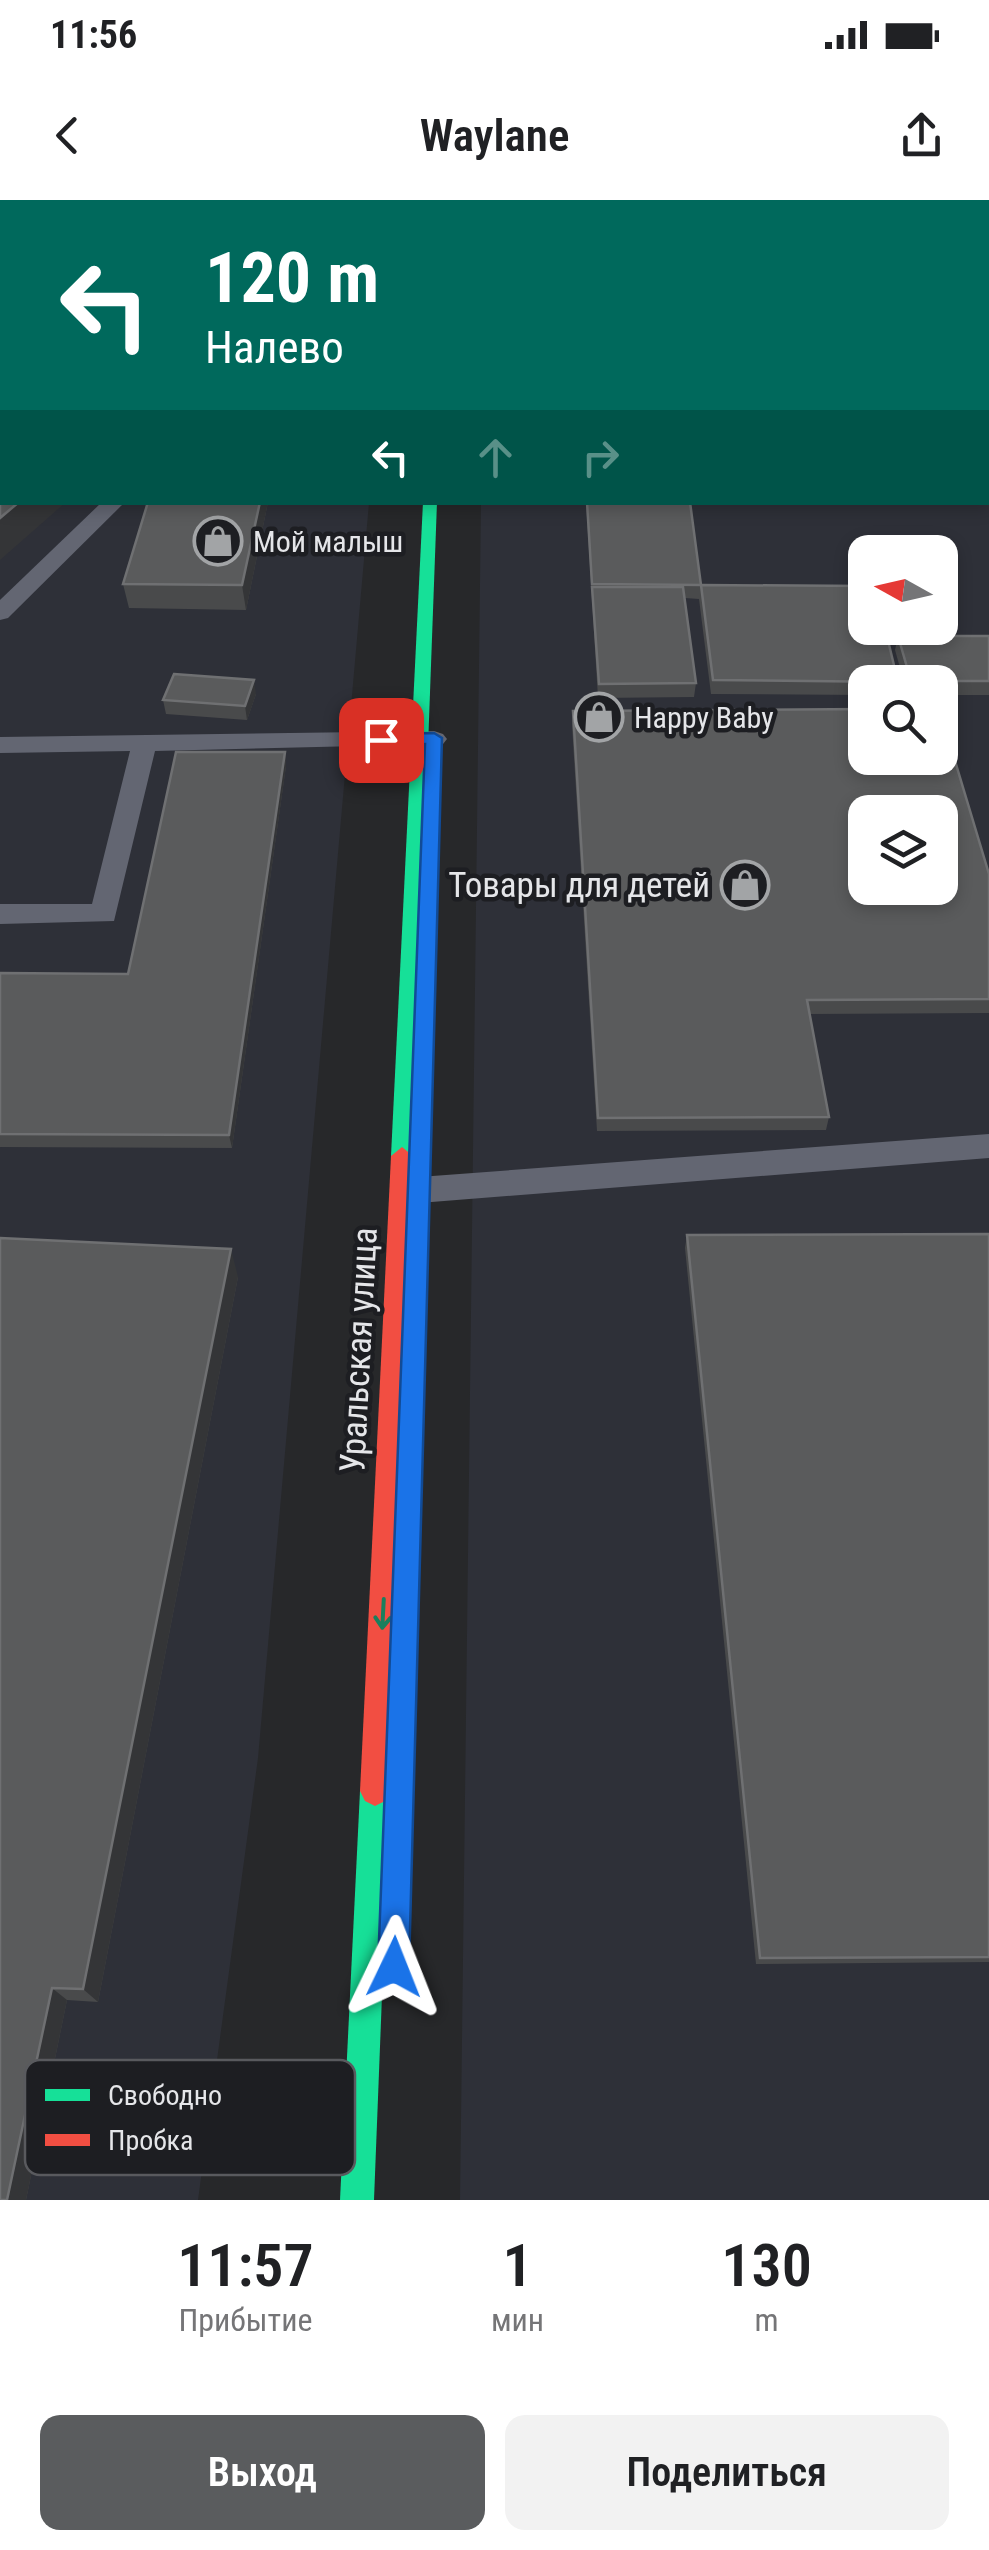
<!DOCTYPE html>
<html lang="ru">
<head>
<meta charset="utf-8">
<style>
  :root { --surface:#fff; --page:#f2f2f2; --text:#202124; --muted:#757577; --accent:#5a5c5e }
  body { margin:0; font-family:"Roboto Condensed",sans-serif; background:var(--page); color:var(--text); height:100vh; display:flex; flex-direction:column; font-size:38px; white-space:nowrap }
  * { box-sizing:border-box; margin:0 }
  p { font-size:32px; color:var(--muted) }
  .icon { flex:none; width:55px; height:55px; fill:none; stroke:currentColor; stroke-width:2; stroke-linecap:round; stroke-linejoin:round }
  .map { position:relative; height:2000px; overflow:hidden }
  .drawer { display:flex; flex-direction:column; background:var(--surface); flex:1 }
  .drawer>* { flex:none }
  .top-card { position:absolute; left:0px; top:0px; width:990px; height:305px; box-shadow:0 5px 15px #0003; background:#00695c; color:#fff; overflow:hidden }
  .needle { width:65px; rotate:278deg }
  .controls { position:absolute; left:848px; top:335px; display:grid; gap:20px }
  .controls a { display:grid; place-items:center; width:110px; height:110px; border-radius:20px; background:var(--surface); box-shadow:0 5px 15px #0003; font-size:50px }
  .pin { position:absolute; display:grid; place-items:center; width:85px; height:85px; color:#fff; margin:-42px; border-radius:20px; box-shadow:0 5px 15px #0006 }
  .me { position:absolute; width:110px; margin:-55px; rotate:2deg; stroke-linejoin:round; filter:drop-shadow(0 0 8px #0008) }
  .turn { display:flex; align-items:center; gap:35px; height:210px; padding:0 40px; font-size:45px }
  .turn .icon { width:130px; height:130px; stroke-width:2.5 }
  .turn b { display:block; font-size:70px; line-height:85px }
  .lanes { display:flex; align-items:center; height:95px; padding:0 40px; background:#0003; justify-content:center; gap:50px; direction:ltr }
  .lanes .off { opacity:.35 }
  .eta { display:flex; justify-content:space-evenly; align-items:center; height:170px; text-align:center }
  .eta b { font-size:60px; font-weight:600; line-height:70px }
  .cta { display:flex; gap:20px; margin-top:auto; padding:20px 40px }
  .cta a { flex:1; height:115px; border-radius:20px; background:var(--accent); color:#fff; font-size:40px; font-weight:600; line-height:115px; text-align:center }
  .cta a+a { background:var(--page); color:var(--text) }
  .status { display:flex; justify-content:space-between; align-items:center; height:70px; padding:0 50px; background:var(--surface); direction:ltr }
  .status svg { height:28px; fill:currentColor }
  header { display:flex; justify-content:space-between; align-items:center; height:130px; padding:0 40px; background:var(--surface); font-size:45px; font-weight:600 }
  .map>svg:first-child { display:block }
  .built { fill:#2e3038; fill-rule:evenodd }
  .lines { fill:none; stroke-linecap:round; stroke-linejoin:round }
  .lane { fill:#636672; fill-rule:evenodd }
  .fast { fill:#16e098; fill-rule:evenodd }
  .jam { fill:#f24e42; fill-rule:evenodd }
  .wall { fill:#494a4b }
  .shaded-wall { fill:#343537 }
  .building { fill:#5a5b5c; stroke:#6f7072; stroke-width:2.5; fill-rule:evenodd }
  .oneway { stroke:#1a7f5d }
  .route { fill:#1a73e8; stroke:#114b97; stroke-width:2.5 }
  .labels { text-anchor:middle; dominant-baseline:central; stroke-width:9; stroke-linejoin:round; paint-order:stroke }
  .far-poi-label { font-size:30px; fill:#e5e6e9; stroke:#1d1e22; text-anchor:start }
  .poi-label { font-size:35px; fill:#e5e6e9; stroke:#1d1e22; text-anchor:end }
  .street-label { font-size:35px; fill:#e5e6e9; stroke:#1d1e22 }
  .key { fill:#1d1e22; stroke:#595a5e; stroke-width:2.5 }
  .key-label { font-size:28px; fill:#e5e6e9 }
</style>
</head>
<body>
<div class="status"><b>11:56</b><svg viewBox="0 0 49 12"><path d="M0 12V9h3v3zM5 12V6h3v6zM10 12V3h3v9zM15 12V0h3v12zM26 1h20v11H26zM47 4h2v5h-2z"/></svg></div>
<header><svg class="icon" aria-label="back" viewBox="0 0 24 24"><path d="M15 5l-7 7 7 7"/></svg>Waylane<svg class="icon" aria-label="share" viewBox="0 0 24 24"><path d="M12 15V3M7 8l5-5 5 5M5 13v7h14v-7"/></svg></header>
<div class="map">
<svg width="989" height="2000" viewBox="0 0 989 2000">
  <rect width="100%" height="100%" fill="#27282a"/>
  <g class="built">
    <path d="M0,0H395L2,2V302L369,303L258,1558L198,2000H0Z"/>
    <path d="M989,102V2000H460L481,303L988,302ZM865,352H940V428H865ZM865,482H940V558H865ZM865,612H940V688H865Z"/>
  </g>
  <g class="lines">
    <g class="lane">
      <rect x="0" y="28" width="2" height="10"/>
      <rect x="0" y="107" width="2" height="10"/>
      <path d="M0,134L2,135V146H0Z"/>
      <rect x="988" y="267" width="1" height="12"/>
      <path d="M102,302H125L8,418L0,420V400Z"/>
      <path d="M434,531L443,534L447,539L443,544L155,551L114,721L0,724V704H92L130,551L0,553V537Z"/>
      <path d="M989,934V958L419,1003L408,999L403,990L408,981L419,977Z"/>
    </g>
    <g class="fast">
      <rect x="988" y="82" width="1" height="8"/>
      <path d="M423,302H437L413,956L402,965L391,956Z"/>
      <path d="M375,1576L385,1581L390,1591L374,2000H340L360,1591L365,1581Z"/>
    </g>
    <g class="jam">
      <path d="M434,0H446V2H435Z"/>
      <path d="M402,947L413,956L390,1591L385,1601L375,1606L365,1601L360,1591L391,956Z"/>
    </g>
  </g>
  <g class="wall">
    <path d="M0,0L2,2V27H0Z"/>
    <path d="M96,0H238L237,2H96Z"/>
    <path d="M652,0H989V28H988V2H652Z"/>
    <path d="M148,302H268L246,410L129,408L123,384Z"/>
    <path d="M586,302H690L701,385L897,482H865V495L711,494L699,399L685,398L696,483L694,497L598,498Z"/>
    <path d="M898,436H989V495H940V482H904L895,450Z"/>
    <path d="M256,494L247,520L166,514L163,500Z"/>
    <path d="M573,511L989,674V813L810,814L829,917L826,930L597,931L572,525Z"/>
    <path d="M285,552L286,566L232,948L0,947V773L128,774Z"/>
    <path d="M989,1034V1762L756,1764L685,1048L687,1035Z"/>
    <path d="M0,1038L238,1077L98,1802L67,1800L26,2000H0Z"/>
  </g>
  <g class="shaded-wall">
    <path d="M68,0H85L84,2H66Z"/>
    <path d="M19,302H66L0,360V318Z"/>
    <path d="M260,302H268L246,410L242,385Z"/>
    <path d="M254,480L256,494L247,520L245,506Z"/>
    <path d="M285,552L286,566L232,948L229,935Z"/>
    <path d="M231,1049L238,1077L98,1802L83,1789Z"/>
    <path d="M52,1788L67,1800L26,2000H7Z"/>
  </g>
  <g class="building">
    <path d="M0,0H68L66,2H2V5H0Z"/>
    <path d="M266,0H348V2H265Z"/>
    <rect x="534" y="0" width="91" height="2"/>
    <rect x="0" y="33" width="2" height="59"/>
    <rect x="988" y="116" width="1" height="123"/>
    <path d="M2,142V302H19L0,318V144Z"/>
    <path d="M148,302H260L242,385L123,384Z"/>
    <path d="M587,302H690L701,385L592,384Z"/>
    <path d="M701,385L865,386V428H885L898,482L713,480Z"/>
    <path d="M592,387H683L696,483L599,484Z"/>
    <path d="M898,436H989V481H911Z"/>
    <path d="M174,474L254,480L245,506L163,500Z"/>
    <path d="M865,509V558H940V511L989,674V799L807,800L829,917L598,918L573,511ZM865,612H940V688H865Z"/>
    <path d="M176,552H285L229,935L0,934V773L128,774Z"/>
    <path d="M989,1034V1757L760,1758L687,1035Z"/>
    <path d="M0,1038L231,1049L83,1789L52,1788L7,2000H0Z"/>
  </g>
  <defs><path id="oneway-shaft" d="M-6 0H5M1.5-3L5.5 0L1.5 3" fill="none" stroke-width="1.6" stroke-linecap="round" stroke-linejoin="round" transform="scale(2.5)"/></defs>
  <use class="oneway" href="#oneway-shaft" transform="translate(383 1414) rotate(93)"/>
  <path class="route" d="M434,533L442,538L409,1767L405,1778L394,1783L383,1778L378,1767L425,544L381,545L372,540L381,534Z"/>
  <defs>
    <g id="shop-ring" transform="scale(2.5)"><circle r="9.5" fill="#1d1e22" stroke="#a2a4a6" stroke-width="1.5"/><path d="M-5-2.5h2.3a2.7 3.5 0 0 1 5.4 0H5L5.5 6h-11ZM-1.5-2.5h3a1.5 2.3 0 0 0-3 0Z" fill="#a2a4a6"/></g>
  </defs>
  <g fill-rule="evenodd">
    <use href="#shop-ring" x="218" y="341"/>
    <use href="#shop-ring" x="599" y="517"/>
    <use href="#shop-ring" x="745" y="685"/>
  </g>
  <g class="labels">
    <g class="far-poi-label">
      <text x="253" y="341">Мой малыш</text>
      <text x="634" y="517">Happy Baby</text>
    </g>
    <g class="poi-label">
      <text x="710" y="685">Товары для детей</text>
    </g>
    <g class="street-label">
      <text transform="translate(359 1150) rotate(-87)">Уральская улица</text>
    </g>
  </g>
  <rect x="25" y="1860" width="330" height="115" rx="15" class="key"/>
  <rect x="45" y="1889" width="45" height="12" fill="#16e098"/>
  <rect x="45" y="1934" width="45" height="12" fill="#f24e42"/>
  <g class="key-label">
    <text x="108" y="1905">Свободно</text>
    <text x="108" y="1950">Пробка</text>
  </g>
</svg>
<div class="controls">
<a><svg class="needle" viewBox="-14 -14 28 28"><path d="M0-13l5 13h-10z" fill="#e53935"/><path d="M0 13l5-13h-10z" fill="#757577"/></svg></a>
<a><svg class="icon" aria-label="search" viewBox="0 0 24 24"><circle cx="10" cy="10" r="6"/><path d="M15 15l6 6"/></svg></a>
<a><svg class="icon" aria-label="layers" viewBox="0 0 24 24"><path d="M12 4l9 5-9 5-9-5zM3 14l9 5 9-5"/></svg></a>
</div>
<div class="pin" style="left:381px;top:540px;background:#d93025"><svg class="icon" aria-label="arrive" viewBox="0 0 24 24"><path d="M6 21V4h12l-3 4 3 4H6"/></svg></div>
<svg class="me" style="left:394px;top:1767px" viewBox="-20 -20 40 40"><path d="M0-17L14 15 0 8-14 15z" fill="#1a73e8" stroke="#fff" stroke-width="4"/></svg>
<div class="top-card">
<div class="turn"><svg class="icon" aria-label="left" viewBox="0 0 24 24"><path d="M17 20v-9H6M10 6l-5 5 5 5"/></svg><div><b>120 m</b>Налево</div></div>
<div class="lanes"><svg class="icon" aria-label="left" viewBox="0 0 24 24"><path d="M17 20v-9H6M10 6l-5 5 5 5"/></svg><svg class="icon off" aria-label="ahead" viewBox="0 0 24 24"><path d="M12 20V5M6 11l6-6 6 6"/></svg><svg class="icon off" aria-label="right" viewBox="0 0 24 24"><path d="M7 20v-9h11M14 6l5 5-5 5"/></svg></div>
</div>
</div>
<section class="drawer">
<div class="eta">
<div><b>11:57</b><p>Прибытие</p></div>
<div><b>1</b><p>мин</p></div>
<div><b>130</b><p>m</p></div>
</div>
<div class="cta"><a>Выход</a><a>Поделиться</a></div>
</section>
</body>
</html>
